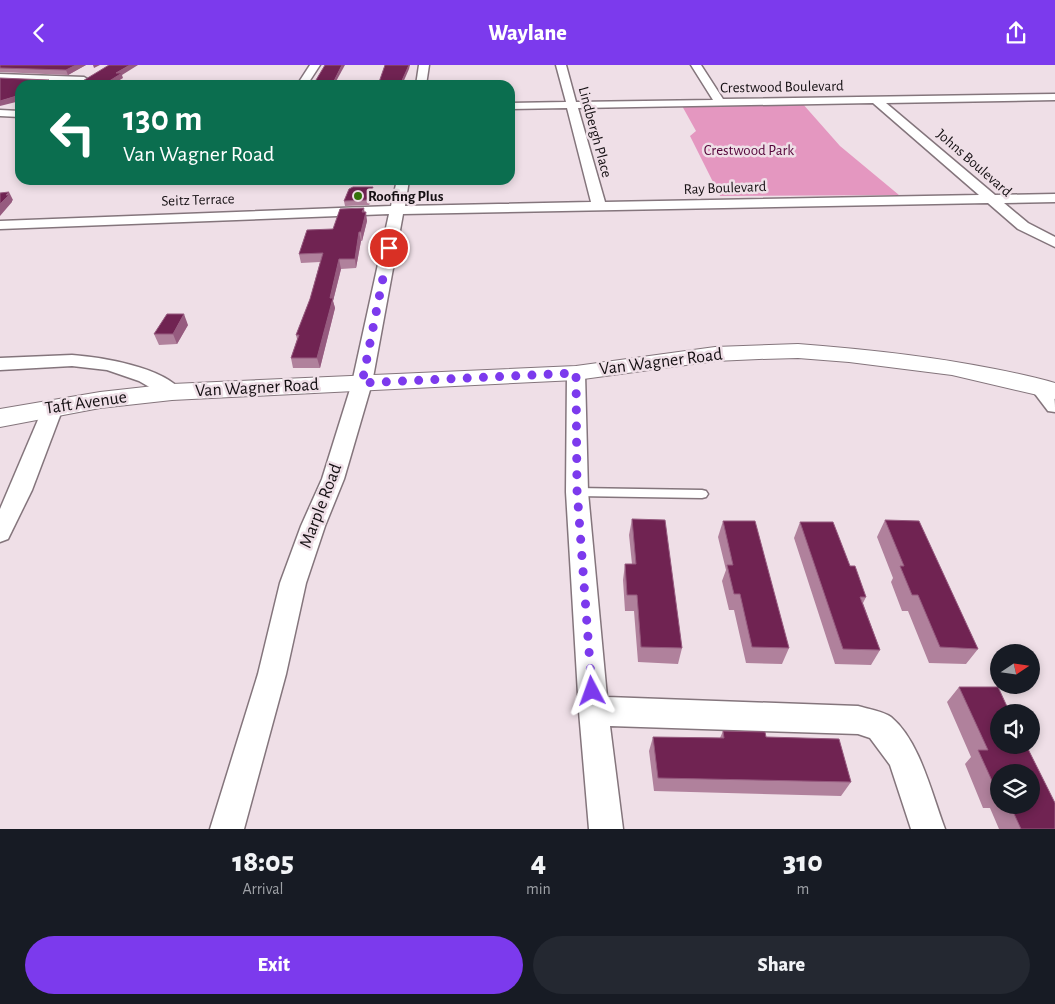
<!DOCTYPE html>
<html lang="en">
<head>
<meta charset="utf-8">
<style>
  :root { --surface:#171b24; --page:#242831; --text:#f1f3f6; --muted:#9ea1a6; --accent:#7c3aed }
  body { margin:0; font-family:"Alegreya Sans",sans-serif; background:var(--page); color:var(--text); height:100vh; display:flex; flex-direction:column; font-size:19px; white-space:nowrap }
  * { box-sizing:border-box; margin:0 }
  p { font-size:16px; color:var(--muted) }
  .icon { flex:none; width:28px; height:28px; fill:none; stroke:currentColor; stroke-width:2; stroke-linecap:round; stroke-linejoin:round }
  .map { position:relative; height:764px; overflow:hidden }
  .side { display:flex; flex-direction:column; background:var(--surface); flex:1 }
  .side>* { flex:none }
  .guide { position:absolute; left:15px; top:15px; width:500px; height:105px; border-radius:15px; box-shadow:0 2px 8px #0003; background:#0b6e4f; color:#fff; overflow:hidden }
  .needle { width:32px; rotate:77deg }
  .controls { position:absolute; left:990px; top:579px; display:grid; gap:10px }
  .controls a { display:grid; place-items:center; width:50px; height:50px; border-radius:50%; background:var(--surface); box-shadow:0 2px 8px #0003; font-size:25px }
  .pin { position:absolute; display:grid; place-items:center; width:42px; height:42px; color:#fff; margin:-21px; border:2px solid #fff; border-radius:50%; box-shadow:0 1px 5px #0007 }
  .me { position:absolute; width:55px; margin:-28px; rotate:356deg; stroke-linejoin:round; filter:drop-shadow(0 0 4px #0008) }
  .turn { display:flex; align-items:center; gap:18px; height:105px; padding:0 25px; font-size:22px }
  .turn .icon { width:65px; height:65px; stroke-width:2.5 }
  .turn b { display:block; font-size:35px; line-height:42px }
  .eta { display:flex; justify-content:space-evenly; align-items:center; height:85px; text-align:center }
  .eta b { font-size:30px; font-weight:800; line-height:35px }
  .action { display:flex; gap:10px; margin-top:auto; padding:10px 25px }
  .action a { flex:1; height:58px; border-radius:30px; background:var(--accent); color:#fff; font-size:20px; font-weight:800; line-height:58px; text-align:center }
  .action a+a { background:var(--page); color:var(--text) }
  header { display:flex; justify-content:space-between; align-items:center; height:65px; padding:0 25px; background:var(--accent); color:#fff; font-size:22px; font-weight:800 }
  .map>svg:first-child { display:block }
  .green { fill:#e497c0 }
  .lines { fill:none; stroke-linecap:round; stroke-linejoin:round }
  .lane-casing { stroke:#84757c; stroke-width:3 }
  .street-casing { stroke:#84757c; stroke-width:3 }
  .secondary-casing { stroke:#84757c; stroke-width:2 }
  .lane { fill:#fff; fill-rule:evenodd }
  .street { fill:#fff; fill-rule:evenodd }
  .secondary { fill:#fff; fill-rule:evenodd }
  .wall { fill:#b0819c; fill-rule:evenodd }
  .shaded-wall { fill:#965b7f }
  .building { fill:#702352; stroke:#965b7f }
  .route { stroke:#7c3aed; stroke-width:9; stroke-dasharray:0 16.2 }
  .poi-dot { fill:#34730b; stroke:#efdfe7; stroke-width:2 }
  .labels { text-anchor:middle; dominant-baseline:central; stroke-width:5; stroke-linejoin:round; paint-order:stroke }
  .far-street-label { font-size:15px; fill:#151013; stroke:#efdfe7 }
  .far-park-label { font-size:15px; fill:#55053a; stroke:#efdfe7 }
  .far-poi-label { font-size:15px; font-weight:bold; fill:#151013; stroke:#efdfe7; text-anchor:start }
  .street-label { font-size:18px; fill:#151013; stroke:#efdfe7 }
</style>
</head>
<body>
<header><svg class="icon" aria-label="back" viewBox="0 0 24 24"><path d="M15 5l-7 7 7 7"/></svg>Waylane<svg class="icon" aria-label="share" viewBox="0 0 24 24"><path d="M12 15V3M7 8l5-5 5 5M5 13v7h14v-7"/></svg></header>
<div class="map">
<svg width="1055" height="764" viewBox="0 0 1055 764">
  <rect width="100%" height="100%" fill="#efdfe7"/>
  <path class="green" d="M802,38L840,81L899,130L720,131L690,71L696,66L681,39Z"/>
  <g class="lines">
    <g class="lane-casing">
      <path id="lane" d="M577,423L702,425L706,426L708,429L706,432L702,433L577,431L573,430L571,427L573,424Z"/>
    </g>
    <g class="street-casing">
      <g id="street">
        <path d="M310,0H320L307,20H297Z"/>
        <path d="M419,0H429L426,20H416Z"/>
        <path d="M556,0H566L576,37L713,35L691,0H701L723,34L1055,29V35L886,38L995,130L1055,129V137L1004,138L1028,158L1055,172V182L1018,164L988,138L403,149L372,318L344,414L325,461L306,518L286,609L244,764H210L258,609L280,518L301,461L322,414L352,318L389,149L0,164V156L391,141L397,115H409L405,141L591,137L567,43L510,44V38L566,37ZM873,38L979,130L605,137L578,43Z"/>
        <path d="M0,9L84,12L89,15L84,18L0,15Z"/>
        <path d="M0,45L20,46V52L0,51Z"/>
        <path d="M72,290C100,292 165,302 182,327L179,331L172,333L165,331L139,316L107,305L72,301L0,305V293Z"/>
        <path d="M576,302L583,304L585,308L588,427L607,632L858,641C868,644 883,646 891,652C920,676 932,730 945,764H911L890,700L870,673L858,669L610,661L623,764H589L579,646L566,427L567,308L569,304Z"/>
        <path d="M1039,315C1055,319 1055,333 1055,347L1048,346L1029,321L1032,317Z"/>
        <path d="M53,337L60,338L63,343L32,425L8,474L0,477V444L43,343L46,338Z"/>
      </g>
    </g>
    <g class="secondary-casing">
      <path id="secondary" d="M798,279C864,284 930,291 995,304C1015,308 1035,312 1055,318V334L952,310L849,297L798,293L759,294L715,296L576,315L172,335L100,343L0,362V344L100,327L172,319L576,301L715,282Z"/>
    </g>
    <use href="#lane" class="lane"/>
    <use href="#street" class="street"/>
    <use href="#secondary" class="secondary"/>
  </g>
  <g class="wall">
    <path d="M0,0H86L68,10L0,7Z"/>
    <path d="M373,122V126L369,140L345,141L344,136Z"/>
    <path d="M364,147L367,156L362,176H361L356,203L341,204L333,236L335,243L320,303H293L291,293L297,274L296,270L310,234L320,197L301,198L299,189L333,164Z"/>
    <path d="M188,260L177,279L159,280L154,269Z"/>
    <path d="M632,454L682,583L678,599L638,597L634,546H625L623,515L625,499H632L629,470Z"/>
    <path d="M885,455L978,584L966,599L929,598L908,546H902L891,517L893,513L877,472Z"/>
    <path d="M723,456L789,583L782,599L746,598L734,545H729L722,516L726,505L718,472Z"/>
    <path d="M800,457L850,501L866,532L863,538L880,585L871,600L835,599L794,473Z"/>
    <path d="M959,622L1055,764H999L990,743H983L965,699L971,692L947,637ZM999,708L1031,740H999Z"/>
    <path d="M723,666L766,672L851,717L841,731L654,726L649,686L653,672L720,673Z"/>
  </g>
  <g class="shaded-wall">
    <path d="M76,0H86L68,10L66,5Z"/>
    <path d="M93,0H100L94,3Z"/>
    <path d="M130,0H138L122,10L123,13L112,20H103L116,8Z"/>
    <path d="M342,0H345L334,20H332Z"/>
    <path d="M409,0H410L409,4L402,20H400Z"/>
    <path d="M49,15L51,19L49,20H39Z"/>
    <path d="M20,30V36L0,41V36Z"/>
    <path d="M373,122V126L369,140V135Z"/>
    <path d="M9,127L13,135L12,136V137L0,151V139Z"/>
    <path d="M364,143L365,150L366,147L367,156L362,176L361,167L362,147Z"/>
    <path d="M359,167L361,176L356,203L355,194Z"/>
    <path d="M339,194L341,204L333,236L335,243L320,303L317,293L330,233Z"/>
    <path d="M184,249L188,260L177,279L173,269Z"/>
  </g>
  <g class="building">
    <path d="M0,0H76L66,5L0,3Z"/>
    <path d="M109,0H130L116,8H122L103,20H74L77,17H81Z"/>
    <path d="M325,0H342L332,20H313Z"/>
    <path d="M385,0H409L400,20H378Z"/>
    <path d="M0,13L49,15L39,20H20V30L0,36Z"/>
    <path d="M353,122H373L369,135L344,136L349,124Z"/>
    <path d="M9,127L6,130H9L0,139V128Z"/>
    <path d="M364,143L362,147H366L361,167H359L355,194H339L330,233H333L317,293H291L299,270H296L310,234L323,188L299,189L307,165L333,164L340,144Z"/>
    <path d="M167,249H184L173,269H154Z"/>
    <path d="M632,454L665,455L682,583L641,582L637,530H627L625,499H636Z"/>
    <path d="M885,455L919,456L978,584L940,582L918,530H912L900,501H904Z"/>
    <path d="M723,456H755L789,583L752,582L740,529H734L727,500H733Z"/>
    <path d="M800,457H833L850,501H855L866,532H860L880,585L843,584Z"/>
    <path d="M959,622H998L1010,648H999V680H1026L1055,738V764H1021L1010,740H1031V708H999V729H998L978,685H988Z"/>
    <path d="M723,666L765,667L766,672L839,674L851,717L658,713L653,672L724,673Z"/>
  </g>
  <g class="lines">
    <path class="route" d="M389,183L362,318L576,308L577,425L592,626"/>
  </g>
  <circle class="poi-dot" cx="358" cy="131" r="5"/>
  <g class="labels">
    <g class="far-street-label">
      <text transform="translate(782 22) rotate(-1)">Crestwood Boulevard</text>
      <text transform="translate(595 67) rotate(75)">Lindbergh Place</text>
      <text transform="translate(974 98) rotate(41)">Johns Boulevard</text>
      <text transform="translate(725 123) rotate(-2)">Ray Boulevard</text>
      <text transform="translate(198 135) rotate(-2)">Seitz Terrace</text>
    </g>
    <g class="far-park-label">
      <text x="749" y="85">Crestwood Park</text>
    </g>
    <g class="far-poi-label">
      <text x="368" y="131">Roofing Plus</text>
    </g>
    <g class="street-label">
      <text transform="translate(661 297) rotate(-7)">Van Wagner Road</text>
      <text transform="translate(257 323) rotate(-3)">Van Wagner Road</text>
      <text transform="translate(86 338) rotate(-8)">Taft Avenue</text>
      <text transform="translate(321 441) rotate(-69)">Marple Road</text>
    </g>
  </g>
</svg>
<div class="controls">
<a><svg class="needle" viewBox="-14 -14 28 28"><path d="M0-13l5 13h-10z" fill="#e53935"/><path d="M0 13l5-13h-10z" fill="#9ea1a6"/></svg></a>
<a><svg class="icon" aria-label="sound" viewBox="0 0 24 24"><path d="M4 9h4l5-4v14l-5-4H4zM17 9q2 3 0 6"/></svg></a>
<a><svg class="icon" aria-label="layers" viewBox="0 0 24 24"><path d="M12 4l9 5-9 5-9-5zM3 14l9 5 9-5"/></svg></a>
</div>
<div class="pin" style="left:389px;top:183px;background:#d93025"><svg class="icon" aria-label="arrive" viewBox="0 0 24 24"><path d="M6 21V4h12l-3 4 3 4H6"/></svg></div>
<svg class="me" style="left:592px;top:626px" viewBox="-20 -20 40 40"><path d="M0-17L14 15 0 8-14 15z" fill="#7c3aed" stroke="#fff" stroke-width="4"/></svg>
<div class="guide">
<div class="turn"><svg class="icon" aria-label="left" viewBox="0 0 24 24"><path d="M17 20v-9H6M10 6l-5 5 5 5"/></svg><div><b>130 m</b>Van Wagner Road</div></div>
</div>
</div>
<section class="side">
<div class="eta">
<div><b>18:05</b><p>Arrival</p></div>
<div><b>4</b><p>min</p></div>
<div><b>310</b><p>m</p></div>
</div>
<div class="action"><a>Exit</a><a>Share</a></div>
</section>
</body>
</html>
